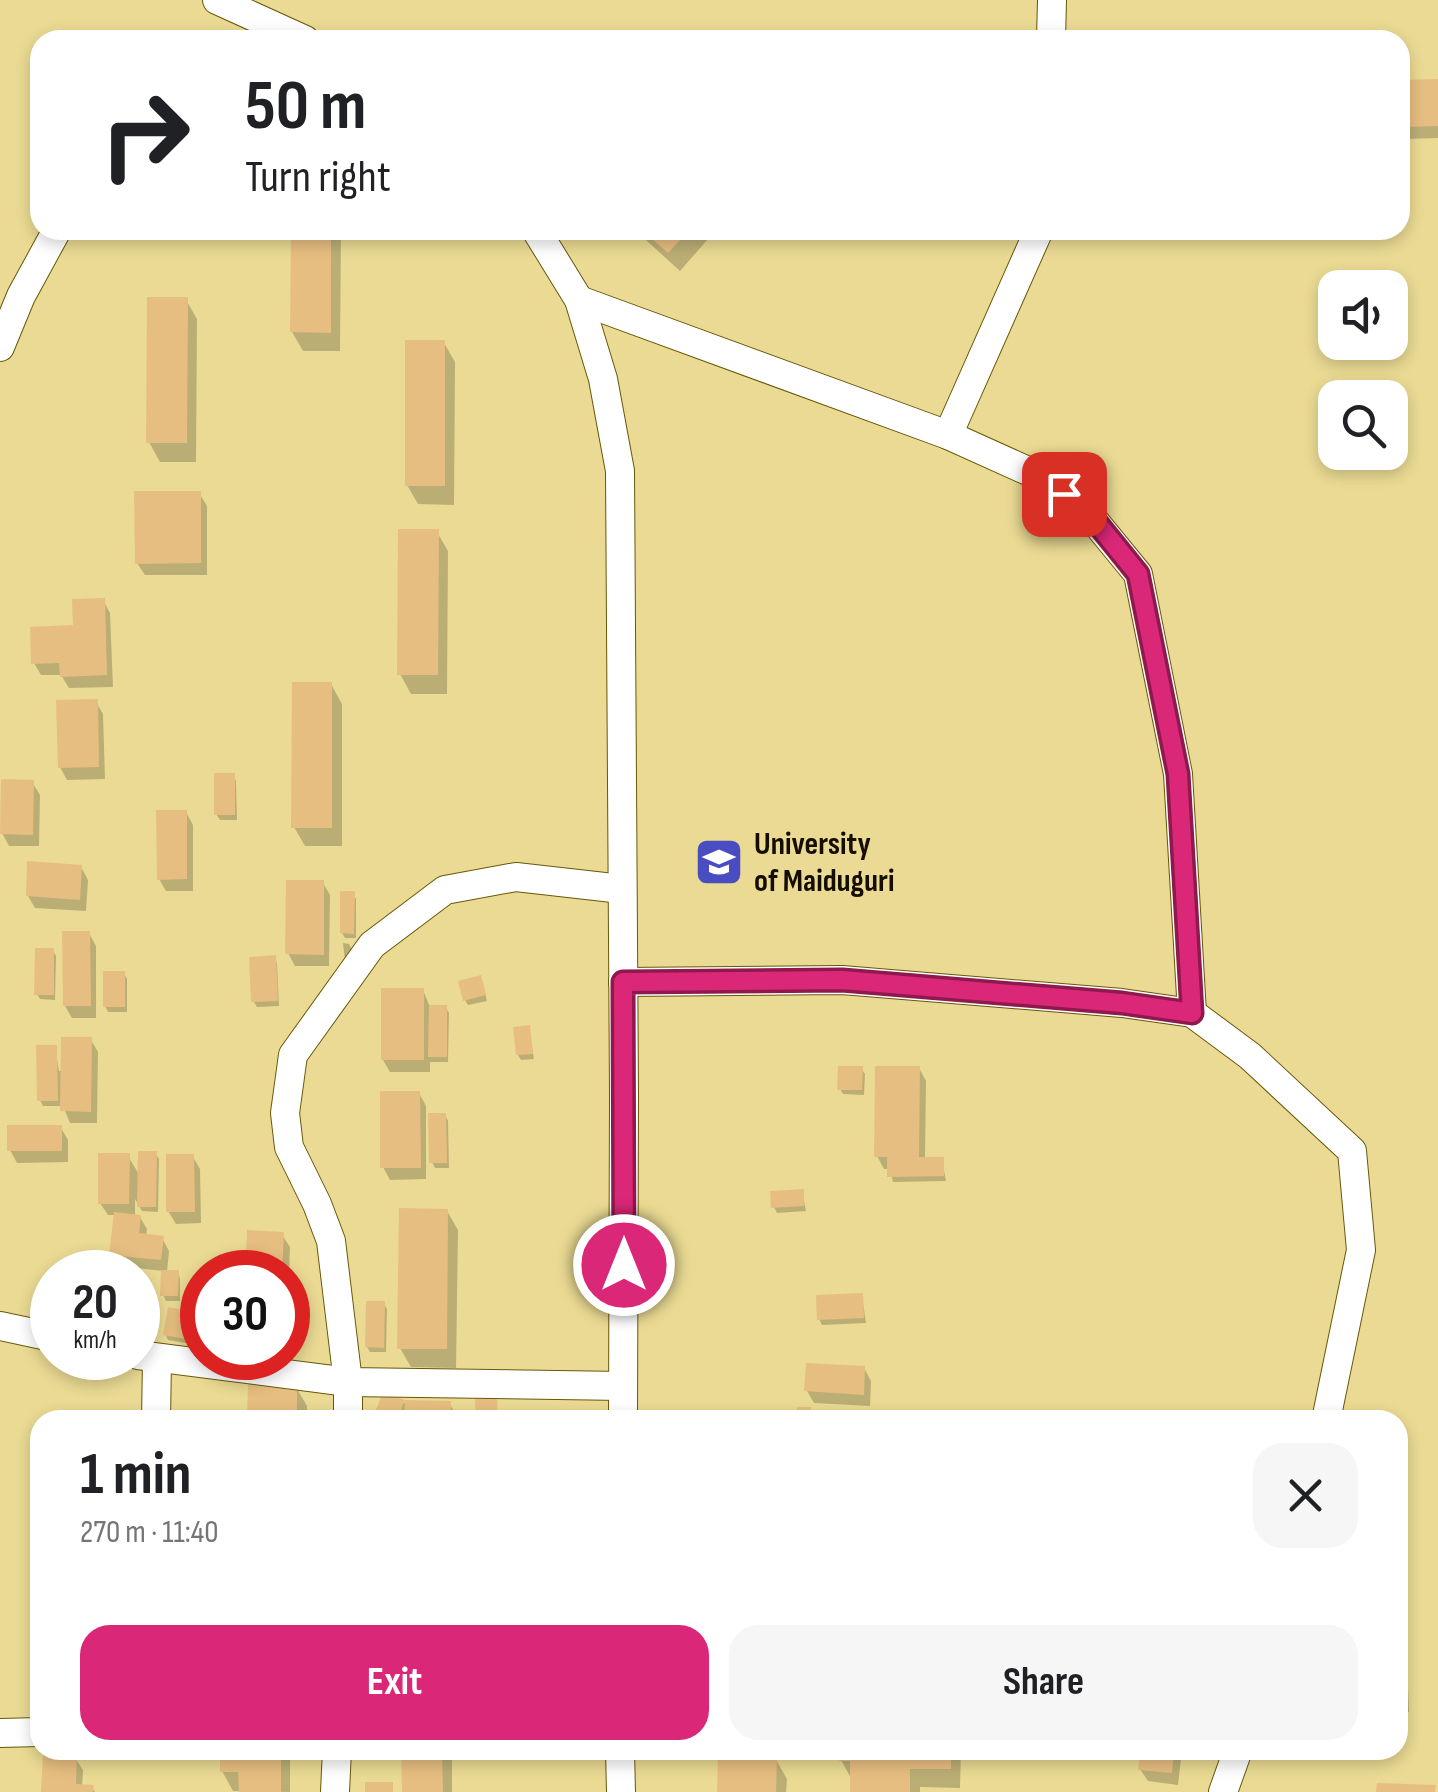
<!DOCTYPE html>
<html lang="en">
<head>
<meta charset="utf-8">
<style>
  :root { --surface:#fff; --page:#f6f6f6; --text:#202124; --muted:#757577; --accent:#db2777 }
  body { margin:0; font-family:"Sofia Sans Condensed",sans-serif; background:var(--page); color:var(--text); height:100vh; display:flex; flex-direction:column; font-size:38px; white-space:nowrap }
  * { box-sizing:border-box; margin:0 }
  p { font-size:32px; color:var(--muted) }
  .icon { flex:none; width:55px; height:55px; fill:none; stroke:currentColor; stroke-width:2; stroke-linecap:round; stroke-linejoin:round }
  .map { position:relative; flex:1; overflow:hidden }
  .panel { position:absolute; left:30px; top:1410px; width:1378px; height:350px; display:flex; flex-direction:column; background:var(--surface); border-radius:30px; box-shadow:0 5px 15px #0003 }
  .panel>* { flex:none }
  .hud { position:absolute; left:30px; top:30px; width:1380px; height:210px; border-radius:30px; box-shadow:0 5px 15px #0003; background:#fff; color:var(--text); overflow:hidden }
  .buttons { position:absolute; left:1318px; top:270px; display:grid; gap:20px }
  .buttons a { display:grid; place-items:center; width:90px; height:90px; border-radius:20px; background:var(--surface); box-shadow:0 5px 15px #0003; font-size:50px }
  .speed { position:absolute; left:30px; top:1250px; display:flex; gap:20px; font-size:50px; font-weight:700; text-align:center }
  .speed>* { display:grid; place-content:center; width:130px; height:130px; border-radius:50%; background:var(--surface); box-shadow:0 5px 15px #0003; line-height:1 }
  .speed small { font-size:25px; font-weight:400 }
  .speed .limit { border:15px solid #d22; background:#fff; color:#111 }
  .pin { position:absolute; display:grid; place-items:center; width:85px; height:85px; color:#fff; margin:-42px; border-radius:20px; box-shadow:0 5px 15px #0006 }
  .me { position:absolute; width:110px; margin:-55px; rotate:0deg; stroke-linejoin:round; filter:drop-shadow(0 0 8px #0008) }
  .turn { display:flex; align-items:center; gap:35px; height:210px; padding:0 50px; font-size:45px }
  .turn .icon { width:130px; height:130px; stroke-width:2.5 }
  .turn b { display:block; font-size:70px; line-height:85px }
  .round { display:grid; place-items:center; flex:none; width:105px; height:105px; border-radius:30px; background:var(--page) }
  .overview { display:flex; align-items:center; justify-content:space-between; height:170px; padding:0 50px }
  h1 { font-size:60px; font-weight:700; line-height:75px }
  .action { display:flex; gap:20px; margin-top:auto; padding:20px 50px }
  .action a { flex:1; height:115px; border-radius:30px; background:var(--accent); color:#fff; font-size:40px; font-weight:700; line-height:115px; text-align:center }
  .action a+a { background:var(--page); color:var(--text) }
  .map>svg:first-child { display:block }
  .shadow { fill:#0003 }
  .building { fill:#e7be81 }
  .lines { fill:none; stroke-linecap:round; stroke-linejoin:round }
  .street-casing { stroke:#685809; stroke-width:30 }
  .street { stroke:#fff; stroke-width:28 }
  .route-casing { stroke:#8e194d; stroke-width:25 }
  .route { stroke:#db2777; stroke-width:18 }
  .labels { text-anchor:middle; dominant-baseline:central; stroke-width:9; stroke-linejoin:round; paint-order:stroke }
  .poi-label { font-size:32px; font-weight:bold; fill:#150e00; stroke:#eada93; text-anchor:start }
</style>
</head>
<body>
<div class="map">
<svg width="1438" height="1792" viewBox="0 0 1438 1792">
  <rect width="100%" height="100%" fill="#eada93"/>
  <g class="shadow">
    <path d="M1400,82H1438V138L1404,139L1400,133Z"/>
    <path d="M293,230H341L340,351H303L292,332Z"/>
    <path d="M635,230H716L680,271Z"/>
    <path d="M186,300L197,319L196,462H160L149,442Z"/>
    <path d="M444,343L455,362L454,505L418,504L407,485Z"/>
    <path d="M199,493L207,506V575H145L137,563Z"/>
    <path d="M437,532L448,551L447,694H411L400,674Z"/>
    <path d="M103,600L110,613L113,687L69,688L61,675H41L34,663Z"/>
    <path d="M331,684L342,704V846H305L294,827Z"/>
    <path d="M96,702L103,714L105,779L67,780L60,767Z"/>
    <path d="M233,776L236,781L237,820H220L216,814Z"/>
    <path d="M32,782L40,795L39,846H9L2,833Z"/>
    <path d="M186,812L193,825V891H166L159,879Z"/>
    <path d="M81,867L88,880L86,911L35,908L28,896Z"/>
    <path d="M323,883L330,895L329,966H295L288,953Z"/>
    <path d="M353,893L356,899V938H345L342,933Z"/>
    <path d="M89,933L96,946V1018H72L65,1006Z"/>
    <path d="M343,943L349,944L352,949L345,961Z"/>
    <path d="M53,951L56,956L55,1000L40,999L37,994Z"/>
    <path d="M274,957L277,963L279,1006L257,1007L254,1002Z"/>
    <path d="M124,973L127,979V1012H108L105,1006Z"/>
    <path d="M483,984L487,1001L468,1005L465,1000Z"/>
    <path d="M423,990L430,1007L446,1008L449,1013L448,1062H430V1072H390L383,1060Z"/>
    <path d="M529,1028L534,1059L521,1060L518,1055Z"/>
    <path d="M91,1040L98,1052L97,1123H70L63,1106H43L40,1100L55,1048L59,1071H63Z"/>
    <path d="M861,1068L865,1074L864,1095L843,1094L840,1089Z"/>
    <path d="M919,1068L926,1081L925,1160H942L946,1181L893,1182L890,1169H884L877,1156Z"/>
    <path d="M419,1093L426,1106V1179L390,1180L383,1167Z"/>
    <path d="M445,1115L448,1121L449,1168H435L432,1162Z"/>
    <path d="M61,1128L68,1140V1162L17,1163L10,1150Z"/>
    <path d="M156,1154L159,1159L158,1212L142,1211L135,1199V1216L140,1217L147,1229L146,1236L162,1238L169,1251L167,1272H177L180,1278V1301H166L163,1295V1271L119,1266L112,1254L116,1215H108L100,1203L128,1156L140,1176Z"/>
    <path d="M193,1157L200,1169L201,1223L176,1224L168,1211Z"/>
    <path d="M802,1191L806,1211L777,1213L774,1207Z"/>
    <path d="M447,1211L458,1230L456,1368L411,1367L400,1348Z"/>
    <path d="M282,1235L290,1247L288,1302V1272H221L222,1258L249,1259Z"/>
    <path d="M862,1296L866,1323L822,1325L819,1319Z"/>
    <path d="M384,1304L387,1309L386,1352H370L367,1347Z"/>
    <path d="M170,1310L202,1316V1346L168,1340L165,1334Z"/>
    <path d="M864,1368L871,1381L870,1406L814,1403L807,1391Z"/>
    <path d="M296,1387L307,1406V1420H250Z"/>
    <path d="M404,1403H449L459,1420H407L406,1407L401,1420H375Z"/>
    <path d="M1398,1652L1407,1664L1409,1712L1398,1713Z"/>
    <path d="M222,1750H285L290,1760V1792L233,1791L222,1771Z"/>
    <path d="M404,1750H449L452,1755V1792H404Z"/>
    <path d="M841,1750H961L960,1788L920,1787V1792H852V1780L841,1760Z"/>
    <path d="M1142,1750H1182L1178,1785L1148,1781L1140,1769Z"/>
    <path d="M75,1758L83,1770L82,1787L92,1788L95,1792H44Z"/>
    <path d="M776,1760L787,1779L786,1792H720Z"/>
  </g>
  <g class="building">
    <path d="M1438,79V126L1400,127V80Z"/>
    <path d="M291,230H331V333L290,332Z"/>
    <path d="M642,230H689L668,253Z"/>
    <path d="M147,297H188L187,443H146Z"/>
    <rect x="405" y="340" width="40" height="146"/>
    <path d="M134,491H201V563L135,564Z"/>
    <path d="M398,529H439L438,675H397Z"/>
    <path d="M105,598L107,675L60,677L59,663L31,664L30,627L73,625L72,599Z"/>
    <path d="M292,682H332V828H291Z"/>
    <path d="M98,699L99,767L58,768L56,700Z"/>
    <rect x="214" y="773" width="21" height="42"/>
    <path d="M1,779L34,780L33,835L0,834Z"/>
    <path d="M156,810H187V879L157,880Z"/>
    <path d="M27,861L82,865L80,900L26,896Z"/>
    <path d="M286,880H324V955L285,954Z"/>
    <path d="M340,891H355L354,934L340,933Z"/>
    <path d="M62,931H90L91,1006H63Z"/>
    <path d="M35,948H54V995H34Z"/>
    <path d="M276,955L278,1001L251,1002L249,957Z"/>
    <rect x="103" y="971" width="22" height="36"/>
    <path d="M481,975L486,995L463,1001L458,981Z"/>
    <rect x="381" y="988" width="43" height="72"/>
    <path d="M429,1005H447V1057H428Z"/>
    <path d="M530,1025L533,1054L516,1055L513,1027Z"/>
    <path d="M61,1037H92L91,1112L60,1111Z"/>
    <path d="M36,1045H57L58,1101H37Z"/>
    <path d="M838,1066H863L862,1090H837Z"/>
    <path d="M875,1066H920L919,1157H944V1176L887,1177V1157H874Z"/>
    <path d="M380,1091H420L421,1168H380Z"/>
    <path d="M428,1113H446L447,1163H429Z"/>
    <rect x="7" y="1125" width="55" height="26"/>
    <path d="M138,1151H157L156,1207H137Z"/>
    <path d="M98,1153H130L129,1204H98Z"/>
    <path d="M166,1154H194L195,1212H166Z"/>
    <path d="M804,1189V1206L771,1208L770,1191Z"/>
    <path d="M399,1208L448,1209L447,1349H397Z"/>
    <path d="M114,1212L141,1215L139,1233L164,1236L161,1260L109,1255Z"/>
    <path d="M247,1230L284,1232L282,1272H219V1256H246Z"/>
    <path d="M161,1270H179L178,1296H160Z"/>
    <path d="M863,1293L864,1318L817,1320L816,1295Z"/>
    <path d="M366,1301H385L384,1348L365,1347Z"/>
    <path d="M168,1307L202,1314V1342L163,1335Z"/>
    <path d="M806,1363L865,1366L864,1395L804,1391Z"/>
    <path d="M248,1384H297V1420H247Z"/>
    <path d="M383,1392L405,1400L397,1420H372Z"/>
    <path d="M497,1398L498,1420H476L475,1399Z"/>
    <path d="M405,1400L451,1401V1420H404Z"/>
    <path d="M797,1407H811L810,1420H796Z"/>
    <path d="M1398,1649H1401L1403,1700L1398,1701Z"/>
    <path d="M220,1750H281V1792H239L238,1772H220Z"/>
    <path d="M401,1750H442L443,1792H402Z"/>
    <path d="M839,1750H951V1769H910V1792H850V1761H839Z"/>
    <path d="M1140,1750H1174L1172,1773L1138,1770Z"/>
    <path d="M43,1755L77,1756L76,1784L94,1785L93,1792H41Z"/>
    <path d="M718,1755L777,1757L776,1792H717Z"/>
    <rect x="365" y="1782" width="28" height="10"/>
    <path d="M1377,1783L1436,1785L1435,1792H1376Z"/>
  </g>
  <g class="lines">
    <g class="street-casing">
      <g id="street">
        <path d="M217,0L305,40"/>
        <path d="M1051,40L1052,0"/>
        <path d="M536,230L579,300L603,379L620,471L624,1094L623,1420"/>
        <path d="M579,300L948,435L1039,476L1088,513L1138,574L1178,774L1192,1013"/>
        <path d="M0,347L21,296L57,230"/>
        <path d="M948,435L1039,230"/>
        <path d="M623,982L842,980L1122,1003L1192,1013L1250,1056L1352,1151L1361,1250L1326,1420"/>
        <path d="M0,1326L52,1337"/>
        <path d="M138,1355L348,1382L623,1386"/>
        <path d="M156,1420L157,1359"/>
        <path d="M348,1420V1382L331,1241L317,1204L289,1147L285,1113L293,1055L372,945L445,890L516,877L622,889"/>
        <path d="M0,1733L40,1732"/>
        <path d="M620,1750L621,1792"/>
        <path d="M335,1792L337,1750"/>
        <path d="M1223,1792L1238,1750"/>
      </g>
    </g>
    <use href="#street" class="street"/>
  </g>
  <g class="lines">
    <g class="route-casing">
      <path id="route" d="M624,1265L623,982L842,980L1122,1003L1192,1013L1178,774L1138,574L1088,512L1064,494"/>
    </g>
    <use href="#route" class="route"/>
  </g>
  <defs>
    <g id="university-square" transform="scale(2.5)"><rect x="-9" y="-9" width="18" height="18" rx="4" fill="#4a4cc2" stroke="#eada93"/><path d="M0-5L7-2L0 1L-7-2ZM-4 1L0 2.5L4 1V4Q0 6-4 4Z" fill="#fff"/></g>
  </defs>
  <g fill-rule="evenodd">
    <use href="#university-square" x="719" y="862"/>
  </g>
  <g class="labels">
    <g class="poi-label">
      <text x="754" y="844">University<tspan x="754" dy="37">of Maiduguri</tspan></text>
    </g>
  </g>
</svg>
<div class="buttons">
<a><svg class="icon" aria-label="sound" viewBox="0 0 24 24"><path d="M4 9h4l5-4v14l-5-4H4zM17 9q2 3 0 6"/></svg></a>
<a><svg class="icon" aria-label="search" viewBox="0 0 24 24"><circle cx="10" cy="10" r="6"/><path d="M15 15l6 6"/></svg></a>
</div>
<div class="speed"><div>20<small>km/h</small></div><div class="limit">30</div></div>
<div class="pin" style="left:1064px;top:494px;background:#d93025"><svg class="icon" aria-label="arrive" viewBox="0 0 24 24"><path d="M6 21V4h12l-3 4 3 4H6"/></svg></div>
<svg class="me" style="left:624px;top:1265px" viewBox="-20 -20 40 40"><circle r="17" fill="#db2777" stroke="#fff" stroke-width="3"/><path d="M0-11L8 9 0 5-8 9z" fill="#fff"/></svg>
<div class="hud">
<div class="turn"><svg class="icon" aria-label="right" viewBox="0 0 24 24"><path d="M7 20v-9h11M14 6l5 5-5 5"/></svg><div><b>50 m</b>Turn right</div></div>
</div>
<section class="panel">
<div class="overview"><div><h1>1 min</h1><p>270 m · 11:40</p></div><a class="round"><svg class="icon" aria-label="close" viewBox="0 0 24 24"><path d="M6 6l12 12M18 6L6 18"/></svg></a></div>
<div class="action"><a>Exit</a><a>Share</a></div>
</section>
</div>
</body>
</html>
